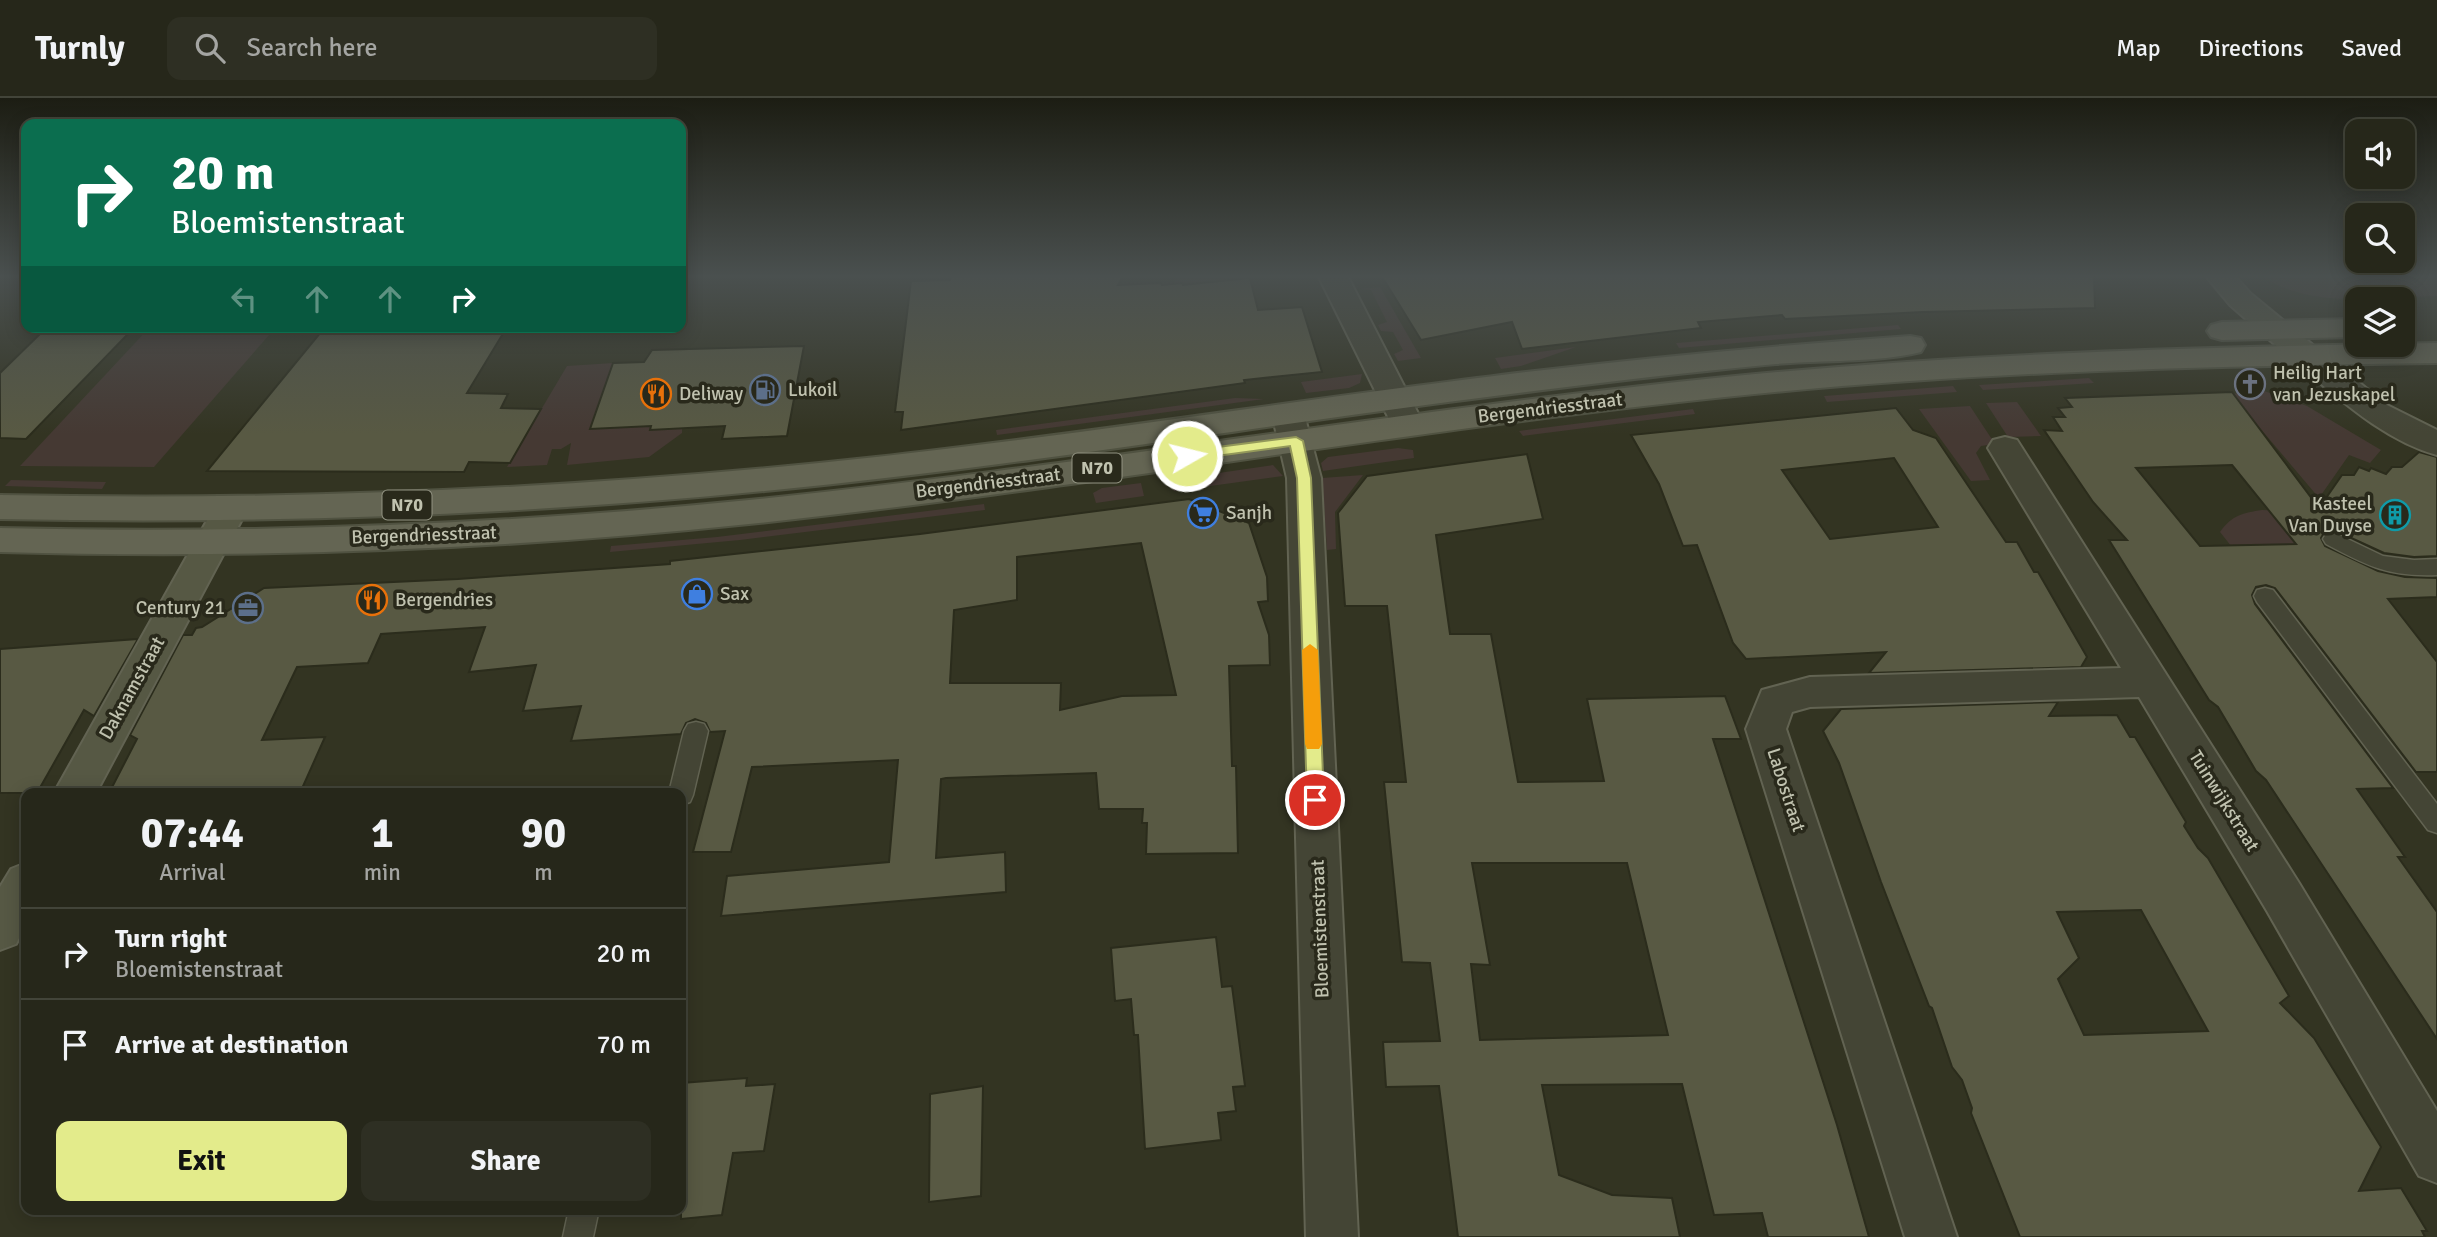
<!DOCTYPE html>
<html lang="en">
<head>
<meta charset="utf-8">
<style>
  :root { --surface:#26271a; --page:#2e2f23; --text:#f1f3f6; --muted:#a4a5a2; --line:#424439; --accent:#e3eb8b }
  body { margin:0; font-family:Signika,sans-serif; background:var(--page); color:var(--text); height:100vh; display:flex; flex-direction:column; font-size:26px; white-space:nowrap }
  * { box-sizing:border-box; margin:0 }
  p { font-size:23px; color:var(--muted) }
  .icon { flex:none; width:38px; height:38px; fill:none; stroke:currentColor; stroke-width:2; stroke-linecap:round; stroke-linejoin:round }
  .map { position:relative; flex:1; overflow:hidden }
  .details { position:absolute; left:21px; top:690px; width:665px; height:427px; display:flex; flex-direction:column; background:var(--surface); border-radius:14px; box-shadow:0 4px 18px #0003,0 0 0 2px var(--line) }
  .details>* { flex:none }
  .top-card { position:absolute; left:21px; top:21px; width:665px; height:214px; border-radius:14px; box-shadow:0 4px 18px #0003,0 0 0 2px var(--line); background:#0b6e4f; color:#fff; overflow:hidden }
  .controls { position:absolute; left:2345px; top:21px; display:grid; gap:14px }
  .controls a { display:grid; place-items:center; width:70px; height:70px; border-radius:14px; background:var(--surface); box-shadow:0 4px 18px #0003,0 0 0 2px var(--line); font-size:35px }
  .pin { position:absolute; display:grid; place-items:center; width:60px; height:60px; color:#fff; margin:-30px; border:4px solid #fff; border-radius:50%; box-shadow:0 2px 7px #0007 }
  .me { position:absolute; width:77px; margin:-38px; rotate:82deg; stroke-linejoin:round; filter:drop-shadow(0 0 5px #0008) }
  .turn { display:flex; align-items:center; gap:24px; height:147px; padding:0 35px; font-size:32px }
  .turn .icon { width:91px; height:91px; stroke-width:2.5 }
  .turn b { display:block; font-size:49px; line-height:60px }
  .lanes { display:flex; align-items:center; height:66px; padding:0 35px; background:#0003; justify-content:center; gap:35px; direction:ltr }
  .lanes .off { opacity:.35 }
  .eta { display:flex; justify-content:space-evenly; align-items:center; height:119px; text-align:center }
  .eta b { font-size:42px; font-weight:800; line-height:49px }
  .cta { display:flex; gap:14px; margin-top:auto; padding:14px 35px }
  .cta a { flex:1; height:80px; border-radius:14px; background:var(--accent); color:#111; font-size:28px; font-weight:800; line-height:80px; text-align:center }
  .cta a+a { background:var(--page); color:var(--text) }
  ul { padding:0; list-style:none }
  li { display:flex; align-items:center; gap:21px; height:91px; padding:0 35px; border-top:2px solid var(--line) }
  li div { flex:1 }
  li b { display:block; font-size:26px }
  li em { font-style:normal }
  header { display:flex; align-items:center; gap:42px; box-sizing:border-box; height:98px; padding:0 35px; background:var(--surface); border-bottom:2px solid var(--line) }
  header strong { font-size:33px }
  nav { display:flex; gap:38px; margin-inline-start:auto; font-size:24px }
  .search { width:490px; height:63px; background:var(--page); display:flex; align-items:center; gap:18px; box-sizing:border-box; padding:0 24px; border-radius:14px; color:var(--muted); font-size:26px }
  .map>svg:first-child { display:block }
  .green { fill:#453933 }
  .building { fill:#585943; stroke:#2b2c1c; stroke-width:2; fill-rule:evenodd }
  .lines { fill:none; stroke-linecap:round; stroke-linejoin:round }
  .lane-casing { stroke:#626352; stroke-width:3 }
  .street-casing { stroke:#626352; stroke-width:4 }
  .secondary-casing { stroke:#626352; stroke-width:4 }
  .primary-casing { stroke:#505241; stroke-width:4 }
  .lane { fill:#444535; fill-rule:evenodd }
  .street { fill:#444535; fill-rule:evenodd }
  .secondary { fill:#565844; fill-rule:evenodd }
  .primary { fill:#646553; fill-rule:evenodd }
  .route { fill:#e3eb8b; stroke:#94995a; stroke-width:2 }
  .slow { fill:#f59e0b }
  .labels { text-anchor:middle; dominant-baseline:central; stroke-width:7; stroke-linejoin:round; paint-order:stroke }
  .shield { fill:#29291b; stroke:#939483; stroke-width:2 }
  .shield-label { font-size:18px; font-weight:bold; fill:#c0c2af }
  .poi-label { font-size:19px; fill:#c0c2af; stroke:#29291b; text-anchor:start }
  .street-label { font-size:19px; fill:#c0c2af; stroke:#29291b }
</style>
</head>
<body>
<header>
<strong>Turnly</strong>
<div class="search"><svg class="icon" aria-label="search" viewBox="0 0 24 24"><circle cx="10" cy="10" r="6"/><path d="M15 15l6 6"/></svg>Search here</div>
<nav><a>Map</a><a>Directions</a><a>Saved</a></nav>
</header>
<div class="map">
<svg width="2437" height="1139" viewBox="0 0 2437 1139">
  <rect width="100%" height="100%" fill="#333422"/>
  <g class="green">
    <path d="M1179,177H1285L1173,186Z"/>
    <path d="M2261,177H2437V198C2380,199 2309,212 2261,177Z"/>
    <path d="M1380,189L1421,260L1398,263L1394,256L1403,252L1393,234L1381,233L1378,227L1387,224L1371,192L1359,191Z"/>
    <path d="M1898,227L1901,231L1679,250L1676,245Z"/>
    <path d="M150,229H276L154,369L20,368Z"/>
    <path d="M1576,249L1521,268L1501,271L1495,260Z"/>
    <path d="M613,265L590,331L651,328L650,332L682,330V335L649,359L567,367L571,345L561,351H552L547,367L507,369L567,268Z"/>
    <path d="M1362,276L1360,285L1349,290L1306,295L1301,284Z"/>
    <path d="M2089,280L2094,285L1983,292L1979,287Z"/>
    <path d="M1953,288L1957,294L1827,304L1824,298Z"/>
    <path d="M2264,293L2307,308L2381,352L2370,365L2349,357L2319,400L2231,296Z"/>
    <path d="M1235,300L1264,301L997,337L996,332Z"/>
    <path d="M2017,304L2041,338L2008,339L1986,305Z"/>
    <path d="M1970,308L1995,346L1981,348L1976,355L1990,382L1971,383L1919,311Z"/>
    <path d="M1693,311L1695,316L1523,338L1519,333Z"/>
    <path d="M1398,350L1413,352L1414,360L1323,373L1321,365L1328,359Z"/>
    <path d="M1273,367L1283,378L1174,393L1170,382Z"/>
    <path d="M1363,377L1335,414L1336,451L1327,452L1322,380Z"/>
    <path d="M11,382L106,384L102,391L5,388Z"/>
    <path d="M1141,385L1144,398L1096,405L1093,395L1102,390Z"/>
    <path d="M984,406L985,412L740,442L610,454L611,448L717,439Z"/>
    <path d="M2262,412L2287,413L2296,446H2269L2258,482L2220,434C2232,417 2243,415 2262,412Z"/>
  </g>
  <g class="building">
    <path d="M951,177H1124L1118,187L1161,185L1162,187L1182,185L1183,187L1250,180L1258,212L1302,209L1322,274L1244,282L1245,285L901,332L903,314H895L911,183L950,182Z"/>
    <path d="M1381,177H2094L2095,210L1923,214L1785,221L1782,217L1698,224L1701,230L1522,251L1512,224L1421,242Z"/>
    <path d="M325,229H507L467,295L508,296L501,310L541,311L510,365L469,364L464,374L207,373Z"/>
    <path d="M44,232L128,236L26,341L0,340V275Z"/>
    <path d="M804,248L787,338L722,341L725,328L650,332L651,328L590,331L613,265L644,264L652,252Z"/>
    <path d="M2232,294L2319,410L2342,377H2354L2359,369L2369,373L2371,370L2386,376L2392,369H2402L2419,354L2437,359V458L2414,459L2384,455L2334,432L2325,433L2321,440L2325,448L2378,473L2405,479L2437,480V499L2388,501L2437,564V674H2416L2275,490L2266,487L2256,489L2252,497L2255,506L2393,690L2357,691L2405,759H2398L2437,814V941L2266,682L2256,673L2218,609L2209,602L2109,442H2127L2093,404L2044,332L2062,333L2053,319H2065L2058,310L2072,309L2065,300ZM2232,367L2296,446L2200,448L2136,370Z"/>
    <path d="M1896,310L1913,332L1936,340L2006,444H2017L2034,474H2038L2087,559L2081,569L1869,575L1886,554L1746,561L1733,545L1697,447L1683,448L1659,386L1631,337ZM1894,360L1938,429L1830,441L1782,372Z"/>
    <path d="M1527,356L1543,421L1436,437L1450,536H1491L1518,684L1604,683L1587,601L1725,598L1741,641H1713L1837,1027L1869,1139H1768L1762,1115L1714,1117L1682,986L1542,987L1559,1077L1612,1097L1672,1100L1680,1139H1458L1439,988L1386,989L1383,944L1440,943L1430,865L1402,864L1384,684H1406L1387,508H1345L1338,415L1367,378ZM1472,765H1627L1668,937L1480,942L1471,866L1490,867Z"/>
    <path d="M1189,401L1249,425L1267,479L1268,503L1258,504L1269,537L1270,567L1229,568L1232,668H1236L1238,755L1146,756L1147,725H1142L1143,711H1099L1096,675L946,680L941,681L936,760L1005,754L1006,794L721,818L727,778L889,764L898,662L752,669L731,754H693L725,633L710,634L706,625L695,621L686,625L681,636L571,643L581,608L523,613L536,567L469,574L485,529L381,536L368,565L297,569L262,642L325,639L300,695H109L137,641L130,637L183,537H192L196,530L202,529L264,490L458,481L670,466V463L920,436ZM1141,445L1176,597L1122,598L1060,612L1061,585H950L954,512L1017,502V459Z"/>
    <path d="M138,541L94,618L84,612L37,695H0V551Z"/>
    <path d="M2058,604L2049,618L2117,617L2130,639H2135L2186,724L2184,728L2198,750L2208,760L2289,898L2280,905L2314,940L2381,1049L2359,1093L2401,1090L2427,1133H2422L2425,1139H2020L1971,1015L1972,1010L1962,982L1952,969L1932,910L1929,908L1881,784L1839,665L1823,633L1841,611ZM2141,812L2208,933L2084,937L2058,881L2079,860L2057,814Z"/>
    <path d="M1216,839L1222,889L1232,888L1245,988L1233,989L1236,1013L1218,1015L1221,1042L1145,1051L1138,937H1134L1131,901L1115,903L1111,850Z"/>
    <path d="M747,980L746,988L775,986L764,1053L733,1055L722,1117L681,1121V985Z"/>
    <path d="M983,988L981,1098L929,1104L930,996Z"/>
  </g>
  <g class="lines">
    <g class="lane-casing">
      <g id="lane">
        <path d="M2333,434L2383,458L2414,462L2437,461V477C2388,479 2368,468 2326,446L2323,441L2326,436Z"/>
        <path d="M2265,490L2273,492L2437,706V735L2428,732L2257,504L2254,498L2257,492Z"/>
        <path d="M696,624L704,626L708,633L693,697L690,704L681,707V695H669L684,633L688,626Z"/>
        <path d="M569,1111H599L593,1139H563Z"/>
      </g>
    </g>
    <g class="street-casing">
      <g id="street">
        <path d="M1318,177H1347L1424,327L1420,335L1408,338L1396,335Z"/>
        <path d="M2308,249L2319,252L2387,307L2437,332V357C2383,342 2339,300 2297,266L2292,259L2297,252Z"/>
        <path d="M1288,306L1299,309L1304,316L1321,380L1358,1139H1306L1287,380L1272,316L1277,309Z"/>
        <path d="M2005,339L2017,342L2299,785L2437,1013V1085L2419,1078L2267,813L2139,599L1810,609L1792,614L1786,631L1957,1139H1905L1746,631L1762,592L1810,579L2121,570L1988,350L1993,342Z"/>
      </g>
    </g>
    <g class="secondary-casing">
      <g id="secondary">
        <path d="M2205,177H2234L2250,195L2319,252L2324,259L2319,266L2308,269L2297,266L2230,207Z"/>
        <path d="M230,400L242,404L247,412L96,695H54L213,412L218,404Z"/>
        <path d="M26,765V826L16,846L0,852V789L11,771Z"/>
      </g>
    </g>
    <g class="primary-casing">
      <g id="primary">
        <path d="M2357,221V239L2222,242L2211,239L2207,233L2211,227L2222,224Z"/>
        <path d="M1910,238L1921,240L1925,247L1921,254C1876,265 1822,262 1776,266C1667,276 1557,290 1448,304C1221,334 994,371 765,393C511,418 256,426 0,421V397C293,403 585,391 876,359C1093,335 1309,300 1526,274C1654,259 1782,247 1910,238Z"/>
        <path d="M2437,245V265C2199,268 1961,274 1725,299C1398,333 1075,392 749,426C500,452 250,461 0,454V430C250,436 500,427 749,402C1076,369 1399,312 1725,279C1962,255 2201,249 2437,245Z"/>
      </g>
    </g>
    <use href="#lane" class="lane"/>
    <use href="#street" class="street"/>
    <use href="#secondary" class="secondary"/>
    <use href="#primary" class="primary"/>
  </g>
  <linearGradient id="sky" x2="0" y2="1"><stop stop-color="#1c1d13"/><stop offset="0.53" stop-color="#4a504f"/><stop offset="1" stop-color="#4a504f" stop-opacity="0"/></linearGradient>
  <rect width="2437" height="336" fill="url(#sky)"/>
  <path class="route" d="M1296,339L1303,343L1311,380L1324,702L1321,707H1309L1307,702L1297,380L1290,348L1187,362L1180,358L1187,353Z"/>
  <path class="slow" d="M1310,546L1318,552L1322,646L1319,651H1307L1305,646L1302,552Z"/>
  <defs>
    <g id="church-ring" transform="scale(1.575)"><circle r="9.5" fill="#29291b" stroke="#6b7280" stroke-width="1.5"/><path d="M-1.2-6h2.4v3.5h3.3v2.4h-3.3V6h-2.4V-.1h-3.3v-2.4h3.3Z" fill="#6b7280"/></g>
    <g id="fuel-ring" transform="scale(1.575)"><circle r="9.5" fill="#29291b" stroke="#5c6f8a" stroke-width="1.5"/><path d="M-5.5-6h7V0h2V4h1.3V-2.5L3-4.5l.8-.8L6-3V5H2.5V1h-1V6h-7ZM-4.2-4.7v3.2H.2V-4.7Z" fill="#5c6f8a"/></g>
    <g id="restaurant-ring" transform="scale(1.575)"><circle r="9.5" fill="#29291b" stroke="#e8710a" stroke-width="1.5"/><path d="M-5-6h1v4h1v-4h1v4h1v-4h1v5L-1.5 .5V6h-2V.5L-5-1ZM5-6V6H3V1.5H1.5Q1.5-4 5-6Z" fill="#e8710a"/></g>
    <g id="supermarket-ring" transform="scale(1.575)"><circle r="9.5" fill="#29291b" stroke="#3f7fe0" stroke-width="1.5"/><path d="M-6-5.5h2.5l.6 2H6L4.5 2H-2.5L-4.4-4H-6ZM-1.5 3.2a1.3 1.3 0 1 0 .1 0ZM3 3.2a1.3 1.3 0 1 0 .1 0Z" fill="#3f7fe0"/></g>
    <g id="building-ring" transform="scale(1.575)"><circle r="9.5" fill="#29291b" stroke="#0f9aa8" stroke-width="1.5"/><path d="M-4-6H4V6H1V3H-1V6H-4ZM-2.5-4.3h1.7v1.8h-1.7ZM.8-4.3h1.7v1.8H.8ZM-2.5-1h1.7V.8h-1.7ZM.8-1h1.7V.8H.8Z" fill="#0f9aa8"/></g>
    <g id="shop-ring" transform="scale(1.575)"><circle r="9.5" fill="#29291b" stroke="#3f7fe0" stroke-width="1.5"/><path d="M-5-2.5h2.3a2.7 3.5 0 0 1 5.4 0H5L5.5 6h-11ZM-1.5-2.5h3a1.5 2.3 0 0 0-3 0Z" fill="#3f7fe0"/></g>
    <g id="office-ring" transform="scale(1.575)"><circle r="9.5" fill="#29291b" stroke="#5c6f8a" stroke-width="1.5"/><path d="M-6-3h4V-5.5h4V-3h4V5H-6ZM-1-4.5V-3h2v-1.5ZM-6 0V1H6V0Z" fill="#5c6f8a"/></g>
  </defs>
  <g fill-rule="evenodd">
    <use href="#church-ring" x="2250" y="286"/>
    <use href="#fuel-ring" x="765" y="292"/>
    <use href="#restaurant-ring" x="656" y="296"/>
    <use href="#supermarket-ring" x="1203" y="415"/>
    <use href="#building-ring" x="2395" y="417"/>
    <use href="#shop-ring" x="697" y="496"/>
    <use href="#restaurant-ring" x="372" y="502"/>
    <use href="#office-ring" x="248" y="510"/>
  </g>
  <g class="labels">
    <g class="shield">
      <rect x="1072.5" y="355.5" width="49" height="29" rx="5"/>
      <rect x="382.5" y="392.5" width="49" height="29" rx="5"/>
    </g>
    <g class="shield-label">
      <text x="1097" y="370">N70</text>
      <text x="407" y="407">N70</text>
    </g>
    <g class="poi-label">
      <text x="2273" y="275">Heilig Hart<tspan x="2273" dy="22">van Jezuskapel</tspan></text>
      <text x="788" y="292">Lukoil</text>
      <text x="679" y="296">Deliway</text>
      <text x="2372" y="406" text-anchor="end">Kasteel<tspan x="2372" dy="22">Van Duyse</tspan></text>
      <text x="1226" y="415">Sanjh</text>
      <text x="720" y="496">Sax</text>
      <text x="395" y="502">Bergendries</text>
      <text x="225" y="510" text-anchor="end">Century 21</text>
    </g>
    <g class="street-label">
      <text transform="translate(1550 310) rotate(-7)">Bergendriesstraat</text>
      <text transform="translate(988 385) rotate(-7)">Bergendriesstraat</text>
      <text transform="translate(424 437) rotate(-2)">Bergendriesstraat</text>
      <text transform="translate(132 590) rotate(-61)">Daknamstraat</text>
      <text transform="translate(1786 692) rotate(72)">Labostraat</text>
      <text transform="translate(2224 703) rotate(58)">Tuinwijkstraat</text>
      <text transform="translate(1320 831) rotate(-92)">Bloemistenstraat</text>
    </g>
  </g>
</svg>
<div class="controls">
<a><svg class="icon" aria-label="sound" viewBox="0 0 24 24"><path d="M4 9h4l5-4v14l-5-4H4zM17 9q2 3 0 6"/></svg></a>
<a><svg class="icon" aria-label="search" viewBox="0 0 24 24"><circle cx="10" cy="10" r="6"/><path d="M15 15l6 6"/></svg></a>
<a><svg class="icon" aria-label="layers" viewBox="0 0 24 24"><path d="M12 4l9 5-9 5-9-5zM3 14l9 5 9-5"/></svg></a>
</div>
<div class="pin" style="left:1315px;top:702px;background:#d93025"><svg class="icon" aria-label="arrive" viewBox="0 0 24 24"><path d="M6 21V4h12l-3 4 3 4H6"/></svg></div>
<svg class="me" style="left:1187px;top:358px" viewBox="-20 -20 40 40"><circle r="17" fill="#e3eb8b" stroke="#fff" stroke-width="3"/><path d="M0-11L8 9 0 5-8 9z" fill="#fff"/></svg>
<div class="top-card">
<div class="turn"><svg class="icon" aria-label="right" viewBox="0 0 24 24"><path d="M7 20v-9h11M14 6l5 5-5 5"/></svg><div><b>20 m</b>Bloemistenstraat</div></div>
<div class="lanes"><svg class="icon off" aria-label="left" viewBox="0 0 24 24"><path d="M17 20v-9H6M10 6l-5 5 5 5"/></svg><svg class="icon off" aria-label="ahead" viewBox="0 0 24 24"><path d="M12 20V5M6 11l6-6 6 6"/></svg><svg class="icon off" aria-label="ahead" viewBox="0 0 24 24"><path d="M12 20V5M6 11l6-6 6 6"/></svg><svg class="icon" aria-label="right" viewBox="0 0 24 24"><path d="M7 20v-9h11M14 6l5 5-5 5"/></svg></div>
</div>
<section class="details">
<div class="eta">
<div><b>07:44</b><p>Arrival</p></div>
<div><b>1</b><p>min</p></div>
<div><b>90</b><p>m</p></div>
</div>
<ul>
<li><svg class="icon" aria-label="right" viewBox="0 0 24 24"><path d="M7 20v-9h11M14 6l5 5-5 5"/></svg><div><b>Turn right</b><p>Bloemistenstraat</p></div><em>20 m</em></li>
<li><svg class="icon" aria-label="arrive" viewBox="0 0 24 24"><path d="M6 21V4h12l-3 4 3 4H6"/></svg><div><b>Arrive at destination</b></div><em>70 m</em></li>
</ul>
<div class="cta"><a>Exit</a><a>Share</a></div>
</section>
</div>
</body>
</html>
